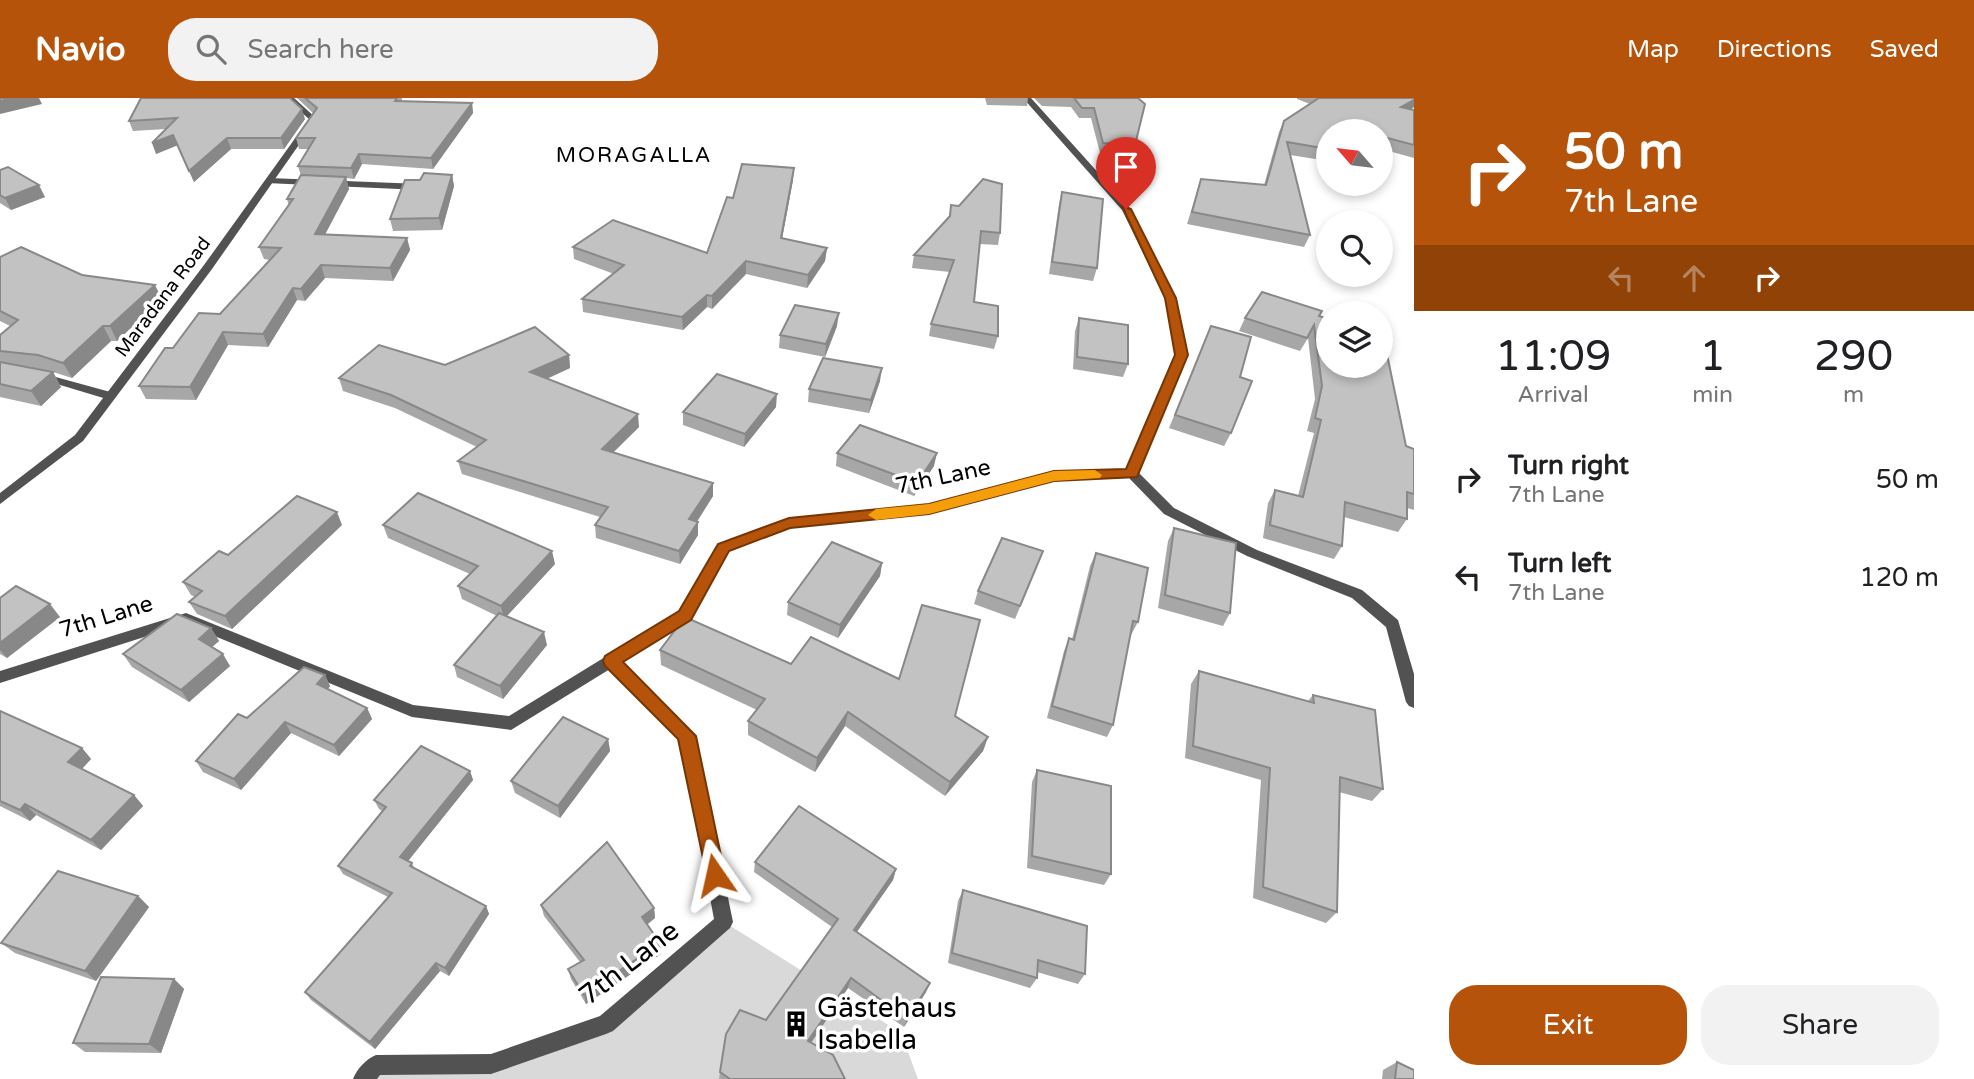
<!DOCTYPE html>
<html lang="en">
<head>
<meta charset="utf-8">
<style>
  :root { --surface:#fff; --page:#f2f2f2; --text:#202124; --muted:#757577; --accent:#b45309 }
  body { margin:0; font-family:"Varela Round",sans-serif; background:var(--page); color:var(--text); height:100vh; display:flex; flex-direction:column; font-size:26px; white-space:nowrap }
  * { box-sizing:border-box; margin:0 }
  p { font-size:23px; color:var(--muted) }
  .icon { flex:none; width:38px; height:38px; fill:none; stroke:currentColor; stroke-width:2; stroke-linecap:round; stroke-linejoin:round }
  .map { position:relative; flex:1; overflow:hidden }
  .side { display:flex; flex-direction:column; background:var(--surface); width:560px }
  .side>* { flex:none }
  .banner { background:#b45309; color:#fff; overflow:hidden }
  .needle { width:46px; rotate:298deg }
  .buttons { position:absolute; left:1316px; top:21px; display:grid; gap:14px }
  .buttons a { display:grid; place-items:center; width:77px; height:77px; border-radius:50%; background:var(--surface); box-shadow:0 4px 10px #0003; font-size:35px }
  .pin { position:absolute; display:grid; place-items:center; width:60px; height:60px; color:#fff; margin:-72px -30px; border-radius:50% 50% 50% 0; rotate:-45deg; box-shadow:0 0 7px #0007 }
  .pin .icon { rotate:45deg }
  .me { position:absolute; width:77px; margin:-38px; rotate:349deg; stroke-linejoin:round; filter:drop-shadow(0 0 5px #0008) }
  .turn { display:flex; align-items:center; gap:24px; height:147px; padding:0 35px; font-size:32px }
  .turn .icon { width:91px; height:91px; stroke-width:2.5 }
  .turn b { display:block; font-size:49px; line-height:60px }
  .lanes { display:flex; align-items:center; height:66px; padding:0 35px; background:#0003; justify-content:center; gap:35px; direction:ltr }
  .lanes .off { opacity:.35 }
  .eta { display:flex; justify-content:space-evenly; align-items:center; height:119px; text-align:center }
  .eta b { font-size:42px; font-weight:600; line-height:49px }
  .button { display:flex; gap:14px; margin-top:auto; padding:14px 35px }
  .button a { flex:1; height:80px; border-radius:28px; background:var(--accent); color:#fff; font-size:28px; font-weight:600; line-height:80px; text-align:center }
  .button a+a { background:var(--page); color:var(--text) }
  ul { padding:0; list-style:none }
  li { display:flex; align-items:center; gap:21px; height:98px; padding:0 35px }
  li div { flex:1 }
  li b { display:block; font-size:26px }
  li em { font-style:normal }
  header { display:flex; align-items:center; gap:42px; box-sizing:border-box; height:98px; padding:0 35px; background:var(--accent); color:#fff }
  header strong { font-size:33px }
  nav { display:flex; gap:38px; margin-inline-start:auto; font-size:24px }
  .search { width:490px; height:63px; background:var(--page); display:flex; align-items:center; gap:18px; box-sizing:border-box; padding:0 24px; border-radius:28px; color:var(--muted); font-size:26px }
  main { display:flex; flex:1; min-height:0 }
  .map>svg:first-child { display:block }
  .green { fill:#d9d9d9 }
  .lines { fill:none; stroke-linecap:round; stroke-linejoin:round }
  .minor { fill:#525252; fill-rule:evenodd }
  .tertiary { fill:#525252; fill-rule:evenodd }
  .wall { fill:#a7a7a7 }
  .shaded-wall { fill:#888 }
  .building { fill:#c2c2c2; stroke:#888; stroke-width:2 }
  .route { fill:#b45309; stroke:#753606; stroke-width:2 }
  .slow { fill:#f59e0b }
  .labels { text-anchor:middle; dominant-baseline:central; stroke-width:7; stroke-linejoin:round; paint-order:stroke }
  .far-street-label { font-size:19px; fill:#000; stroke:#fff }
  .far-quarter-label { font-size:21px; letter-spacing:2px; fill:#000; stroke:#fff }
  .street-label { font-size:23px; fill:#000; stroke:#fff }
  .near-street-label { font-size:28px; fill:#000; stroke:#fff }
  .near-poi-label { font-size:28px; fill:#000; stroke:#fff; text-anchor:start }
</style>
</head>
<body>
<header>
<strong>Navio</strong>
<div class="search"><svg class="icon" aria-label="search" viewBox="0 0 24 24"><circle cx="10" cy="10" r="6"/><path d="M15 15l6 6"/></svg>Search here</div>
<nav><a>Map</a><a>Directions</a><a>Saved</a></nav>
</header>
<main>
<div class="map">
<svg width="1414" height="981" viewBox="0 0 1414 981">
  <rect width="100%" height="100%" fill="#fff"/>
  <path class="green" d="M724,824L901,935L918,981H363L376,967L491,966L606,926Z"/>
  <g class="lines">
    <g class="minor">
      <path d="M1023,0H1031L1129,109L1175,200L1188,257L1139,375L1174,410L1257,452L1362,492L1398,522L1414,576V610L1409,608L1406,604L1386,529L1352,500L1247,458L1164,416L1129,380L1054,382L929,415L791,429L728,453L690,521L621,564L695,638L733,824L730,830L613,933L606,936L491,976L380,977L377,981H353C357,971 366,961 376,957L491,956L600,918L714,821L680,641L610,571L511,632L412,619L185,526L0,585V573L186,515L413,607L509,618L680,513L718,447L789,420L929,407L1054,374L1127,372L1176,257L1165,200L1122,112Z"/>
      <path d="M269,80L421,86L425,89L421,92L266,85L265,83Z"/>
      <path d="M41,275L114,295L116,298L110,302L37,280V276Z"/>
    </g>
    <path class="tertiary" d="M285,0H294L317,21L212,171L83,343L0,406V395L75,337L204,167L309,21Z"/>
  </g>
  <g class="wall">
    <path d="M141,0L305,21L284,51H231L194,84L178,47L156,56L166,31L133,33L129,23Z"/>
    <path d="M297,0H402V3L472,5L473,15L433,71L362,66L354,81L346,80L349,91L325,136L407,140L410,152L393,183L325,180L305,203L297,202L268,249L228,247L196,302L146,301L139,288L173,250L220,216L270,162L264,161L259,149L289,108L287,101L301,78L298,68L309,51H299L296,40L313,15Z"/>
    <path d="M985,0H1028L1027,8L987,7Z"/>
    <path d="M1034,0H1138L1135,47L1131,57L1100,55L1091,20H1079L1071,9L1042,8Z"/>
    <path d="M1297,0H1414V9L1410,12H1414V60L1385,52V60L1381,68V33H1328V63L1290,57L1310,137L1304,149L1187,126L1201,81L1264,87L1279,34L1284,23L1310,6L1297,1Z"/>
    <path d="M0,72L45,99L11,112L0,105Z"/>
    <path d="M452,77L454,88L442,132L393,133L390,121L420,82Z"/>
    <path d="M793,82L782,140L827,150L825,163L807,190L746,176L712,211L707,209L683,232L583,214L582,201L614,176L574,161L573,149L707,155Z"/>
    <path d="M1062,94L1097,170L1093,183L1049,176L1059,106Z"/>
    <path d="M951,107L1000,135L998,147L980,146L974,204L998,238L994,251L929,238L931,226L950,174L912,170L914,157L949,119Z"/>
    <path d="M0,159L82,177L162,201L117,243H111L72,280L53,274L61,289L41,308L0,299V237L10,228L0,223Z"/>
    <path d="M1319,218L1406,348L1414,351V412L1407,410V421L1398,434L1344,419L1342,448L1334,461L1263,440L1268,405L1275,392L1298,398L1314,335L1307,333L1315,301L1308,240L1300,253L1239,233L1245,220Z"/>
    <path d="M1079,220L1128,266L1123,279L1073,271L1075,233Z"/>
    <path d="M837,228L825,259L779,250L780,237Z"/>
    <path d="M1211,228L1240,279L1231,335L1224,348L1169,330Z"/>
    <path d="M569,257L570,270L547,281L639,329L613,355L713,398L697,424L698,437L680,466L596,440L595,427L600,419L462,376L458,363L477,349L395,310L343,293L339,280L445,267Z"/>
    <path d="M880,283L869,315L808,304L809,291Z"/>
    <path d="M776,309L744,349L683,327V314Z"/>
    <path d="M837,355L934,368L914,398L836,368Z"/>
    <path d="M342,427L232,531L197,516L189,504L195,499L191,497L183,484L228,457Z"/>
    <path d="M383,427L555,466L507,518L547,547L503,601L457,579L454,567L497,518L462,501L458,488L470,476L388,440Z"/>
    <path d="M1174,430L1230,515L1223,528L1158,510L1168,443Z"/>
    <path d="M1096,455L1138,524L1131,537H1130L1113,627L1107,639L1047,620L1064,553L1069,540L1072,541L1090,468Z"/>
    <path d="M882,465L880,478L838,540L787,517L788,504Z"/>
    <path d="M1038,466L1015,521L974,506L978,493Z"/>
    <path d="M0,500L60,519L7,560L0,556Z"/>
    <path d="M211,530L219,543L212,549L230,568L189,604L132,569L123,556Z"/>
    <path d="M660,552L791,566L955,618L988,639L983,653L945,698L845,628L815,674L748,637V623L757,612L661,567Z"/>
    <path d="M1199,573L1308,603L1313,597L1383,691L1372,703L1339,694L1337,814L1326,825L1253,800L1261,682L1185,660L1191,586Z"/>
    <path d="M325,577L330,588L328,592L367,610L372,621L339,658L291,635L241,692L203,674L196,663L247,620Z"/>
    <path d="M0,613L82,650L91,661L82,671L134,697L143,708L101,752L36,717L30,723L0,708Z"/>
    <path d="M608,641L610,653L560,720L515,695L511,683Z"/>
    <path d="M1037,672L1111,776L1104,787L1027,770L1032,684Z"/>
    <path d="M470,673L473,682L408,763L412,765L414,770L486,808L489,816L449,878L440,873L375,951L311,902L305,894L388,799L343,776L338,768L382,713L379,711L374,702Z"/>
    <path d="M755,764L896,771L893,782L857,834L930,885L926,894L904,929L848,890L811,945L845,981H719L720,974L766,922L832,829L754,774Z"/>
    <path d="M963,792L1085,876L1078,886L1037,874V880L1030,890L948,865L958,803Z"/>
    <path d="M138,798L149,809L96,883L15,855L1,845Z"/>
    <path d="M541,807L654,810L655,820L647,827L660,845L661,856L586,906L571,881L568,871L580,864L544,818Z"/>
    <path d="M174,881L184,891L161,955L85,954L73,945Z"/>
    <path d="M1397,964L1414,981H1382L1383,972Z"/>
  </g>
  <g class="shaded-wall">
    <path d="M13,0H39L42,6L0,16V3Z"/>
    <path d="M1414,2V9L1396,20L1401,9Z"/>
    <path d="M472,5L473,15L433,71L431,60Z"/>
    <path d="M302,11L305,21L284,51L281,40Z"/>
    <path d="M173,37L178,47L156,56L152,45Z"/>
    <path d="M227,40L231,51L194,84L189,73Z"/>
    <path d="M359,56L362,66L354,81L351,70Z"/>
    <path d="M794,70L793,82L780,152L781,140Z"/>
    <path d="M452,77L454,88L442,132L439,120Z"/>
    <path d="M346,79L349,91L319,148L315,136Z"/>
    <path d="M39,87L45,99L11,112L5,100Z"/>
    <path d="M407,140L410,152L393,183L390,170Z"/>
    <path d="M827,150L825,163L807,190L808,177Z"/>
    <path d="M746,163V176L712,211V198Z"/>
    <path d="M321,167L325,180L305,203L301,191Z"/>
    <path d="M155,187L162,201L117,243L110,228Z"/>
    <path d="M293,190L297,202L268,249L263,236Z"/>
    <path d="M707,197V209L683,232L682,219Z"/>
    <path d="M839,215L837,228L825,259L826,246Z"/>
    <path d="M103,228L111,243L72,280L63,265Z"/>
    <path d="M223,234L228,247L196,302L190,289Z"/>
    <path d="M569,257L570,270L532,287L530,274Z"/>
    <path d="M882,270L880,283L869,315L871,302Z"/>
    <path d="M53,274L61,289L41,308L31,293Z"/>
    <path d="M777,296L776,309L744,349L745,336Z"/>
    <path d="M638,316L639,329L603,364L602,351Z"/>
    <path d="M937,355L934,368L914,398L917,385Z"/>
    <path d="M713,385V398L690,434L689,421Z"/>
    <path d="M337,414L342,427L232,531L225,518Z"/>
    <path d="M698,424V437L680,466L679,453Z"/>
    <path d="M552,453L555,466L504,521L501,508Z"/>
    <path d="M882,465L880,478L838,540L840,527Z"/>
    <path d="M50,506L60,519L7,560L0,552V545Z"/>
    <path d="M211,530L219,543L206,554L199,541Z"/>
    <path d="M544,534L547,547L503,601L500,588Z"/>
    <path d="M223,556L230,568L189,604L181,592Z"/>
    <path d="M325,577L330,588L322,598L317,586Z"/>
    <path d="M367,610L372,621L339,658L334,647Z"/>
    <path d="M848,614L845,628L815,674L817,660Z"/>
    <path d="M285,624L291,635L241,692L234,681Z"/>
    <path d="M988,639L983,653L945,698L950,684Z"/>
    <path d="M608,641L610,653L560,720L558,708Z"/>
    <path d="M82,650L91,661L78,675L68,664Z"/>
    <path d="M470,673L473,682L404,768L400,759Z"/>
    <path d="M134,697L143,708L101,752L91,742Z"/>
    <path d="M25,706L36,717L30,723L20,712Z"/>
    <path d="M896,771L893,782L851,842L854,832Z"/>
    <path d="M138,798L149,809L96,883L85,873Z"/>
    <path d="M486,808L489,816L449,878L445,870Z"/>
    <path d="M654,810L655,820L643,829L642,819Z"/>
    <path d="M660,845L661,856L586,906L584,897Z"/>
    <path d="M436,865L440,873L375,951L370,944Z"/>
    <path d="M851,880L848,890L806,952L808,943Z"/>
    <path d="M174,881L184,891L161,955L149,946Z"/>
    <path d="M930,885L926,894L904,929L907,921Z"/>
  </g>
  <g class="building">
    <path d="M0,0H13L0,3Z"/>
    <path d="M141,0H290L302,11L281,40H227L189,73L173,37L152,45L177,20L129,23Z"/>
    <path d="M305,0H397L395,3L472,5L431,60L359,56L351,70L298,68L315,40H296L317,10Z"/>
    <path d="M1074,0H1138L1145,6L1135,47L1103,45L1094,10H1082Z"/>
    <path d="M1319,0H1414V2L1401,9L1414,12V47L1384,39L1385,60L1381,59V33H1328V51L1287,44L1310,137L1192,114L1201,81L1266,87L1284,23Z"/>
    <path d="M742,66L794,70L781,140L827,150L808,177L746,163L712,198L707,197L682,219L582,201L624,167L573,149L613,122L707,155L727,99L733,100Z"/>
    <path d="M8,69L39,87L5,100L0,97V72Z"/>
    <path d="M424,75L452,77L439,120L390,121L405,82H420Z"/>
    <path d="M301,77L346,79L315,136L407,140L390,170L321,167L301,191L293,190L263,236L223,234L190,289L139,288L165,250H173L199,215L220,216L281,150L259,149L293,101H287Z"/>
    <path d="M983,81L1002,86L1000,135L981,133L974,204L998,208V238L931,226L954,162L914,157L950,118L951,107L959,108Z"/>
    <path d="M1062,94L1103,101L1097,170L1052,164Z"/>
    <path d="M21,149L82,177L155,187L110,228H103L63,265L38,257L0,253V237L18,222L0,213V159Z"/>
    <path d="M1262,194L1322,213L1319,218L1328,221V268H1381V236L1383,237L1406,348L1414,351V396L1407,394V421L1345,404L1342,448L1270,427L1275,392L1303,399L1321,322L1315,320L1322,288L1314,227L1307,240L1245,220Z"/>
    <path d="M795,207L839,215L826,246L780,237Z"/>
    <path d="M1079,220L1128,227V266L1077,259Z"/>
    <path d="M1211,228L1251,239L1240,279L1252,283L1231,335L1175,317Z"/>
    <path d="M535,229L569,257L530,274L638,316L602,351L713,385L689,421L698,424L679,453L595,427L608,409L458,363L486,342L391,297L339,280L379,247L445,267Z"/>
    <path d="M823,260L882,270L871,302L809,291Z"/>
    <path d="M0,264L53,274L31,293L0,286Z"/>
    <path d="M717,276L777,296L745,336L683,314Z"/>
    <path d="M860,327L937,355L917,385L837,355Z"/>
    <path d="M418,395L552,453L501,508L458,488L478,468L383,427Z"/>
    <path d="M297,398L337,414L225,518L189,504L202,493L183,484L219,453L228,457Z"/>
    <path d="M1174,430L1236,445L1230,515L1165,497Z"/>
    <path d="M1002,440L1043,453L1020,508L978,493Z"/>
    <path d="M832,444L882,465L840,527L788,504Z"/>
    <path d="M1096,455L1148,470L1138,524L1133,523L1113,627L1052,608L1069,540L1074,542Z"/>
    <path d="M16,488L50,506L0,545V500Z"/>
    <path d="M922,507L980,522L955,618L988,639L950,684L848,614L817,660L748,623L765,601L660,552L685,519L791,566L811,539L899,581Z"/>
    <path d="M499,515L544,534L500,588L454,567Z"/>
    <path d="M177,516L211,530L199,541L223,556L181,592L123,556Z"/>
    <path d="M304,569L325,577L317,586L367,610L334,647L285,624L234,681L196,663L238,616L247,620Z"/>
    <path d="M1199,573L1314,605L1313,597L1375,612L1383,691L1340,679L1337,814L1263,789L1270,670L1193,648Z"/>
    <path d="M0,613L82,650L68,664L134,697L91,742L25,706L20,712L0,703Z"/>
    <path d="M563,619L608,641L558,708L511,683Z"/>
    <path d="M421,648L470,673L400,759L412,765L410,768L486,808L445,870L436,865L370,944L305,894L392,795L338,768L386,709L374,702Z"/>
    <path d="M1037,672L1111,688V776L1032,758Z"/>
    <path d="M799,708L896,771L854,832L930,885L907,921L851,880L808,943L833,957L845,981H730L720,974L726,936L740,912L766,922L838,821L755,764Z"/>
    <path d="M607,744L654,810L642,819L660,845L584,897L568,871L584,862L541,807Z"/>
    <path d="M58,773L138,798L85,873L1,845Z"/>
    <path d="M963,792L1087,828L1085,876L1038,862L1037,880L952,855Z"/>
    <path d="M101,879L174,881L149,946L73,945Z"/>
    <path d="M1397,964L1414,972V981H1395Z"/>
  </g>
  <path class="route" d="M1122,108L1131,111L1176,200L1188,257L1137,379L1054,383L929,416L790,430L729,453L691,522L623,564L696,638L725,777L722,784L715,787L708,784L678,641L605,568L603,563L605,558L679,513L718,446L789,420L929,406L1054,373L1126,371L1175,257L1165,200Z"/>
  <path class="slow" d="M1095,372L1102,377L1100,380L1054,383L929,416L876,422L868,417L876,411L929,406L1054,373Z"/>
  <defs>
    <g id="building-bare" transform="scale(2.1)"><path d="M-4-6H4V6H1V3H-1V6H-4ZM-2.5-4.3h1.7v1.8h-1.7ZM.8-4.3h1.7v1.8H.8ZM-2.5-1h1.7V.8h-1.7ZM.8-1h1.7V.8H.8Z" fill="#000" stroke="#fff" stroke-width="2.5" paint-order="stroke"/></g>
  </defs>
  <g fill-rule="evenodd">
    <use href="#building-bare" x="796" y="926"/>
  </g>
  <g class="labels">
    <g class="far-street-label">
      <text transform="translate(163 199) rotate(-53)">Maradana Road</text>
    </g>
    <g class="far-quarter-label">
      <text x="634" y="57">MORAGALLA</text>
    </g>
    <g class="street-label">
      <text transform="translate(943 379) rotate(-12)">7th Lane</text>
      <text transform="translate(106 519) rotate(-17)">7th Lane</text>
    </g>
    <g class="near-street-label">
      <text transform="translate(629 865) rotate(-38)">7th Lane</text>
    </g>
    <g class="near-poi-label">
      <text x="817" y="910">Gästehaus<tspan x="817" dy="32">Isabella</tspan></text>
    </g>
  </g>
</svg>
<div class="buttons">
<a><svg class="needle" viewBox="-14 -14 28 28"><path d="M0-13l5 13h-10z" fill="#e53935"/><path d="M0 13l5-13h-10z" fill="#757577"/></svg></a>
<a><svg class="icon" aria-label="search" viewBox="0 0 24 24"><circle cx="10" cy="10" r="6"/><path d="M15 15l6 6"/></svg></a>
<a><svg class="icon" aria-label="layers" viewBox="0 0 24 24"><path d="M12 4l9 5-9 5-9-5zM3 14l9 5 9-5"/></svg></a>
</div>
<div class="pin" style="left:1126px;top:111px;background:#d93025"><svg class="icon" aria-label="arrive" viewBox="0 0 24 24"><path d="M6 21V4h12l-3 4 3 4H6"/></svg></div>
<svg class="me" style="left:715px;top:777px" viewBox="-20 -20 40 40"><path d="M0-17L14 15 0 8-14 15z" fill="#b45309" stroke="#fff" stroke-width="4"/></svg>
</div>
<section class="side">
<div class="banner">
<div class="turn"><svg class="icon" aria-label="right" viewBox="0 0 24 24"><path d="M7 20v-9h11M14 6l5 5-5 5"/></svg><div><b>50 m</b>7th Lane</div></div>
<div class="lanes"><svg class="icon off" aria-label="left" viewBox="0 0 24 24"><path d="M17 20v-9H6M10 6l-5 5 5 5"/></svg><svg class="icon off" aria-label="ahead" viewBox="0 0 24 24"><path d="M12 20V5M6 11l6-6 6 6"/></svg><svg class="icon" aria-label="right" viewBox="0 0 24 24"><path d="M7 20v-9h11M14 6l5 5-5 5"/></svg></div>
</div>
<div class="eta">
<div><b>11:09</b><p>Arrival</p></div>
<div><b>1</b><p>min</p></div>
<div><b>290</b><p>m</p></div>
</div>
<ul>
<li><svg class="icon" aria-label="right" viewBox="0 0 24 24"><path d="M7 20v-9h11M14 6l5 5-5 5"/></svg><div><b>Turn right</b><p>7th Lane</p></div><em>50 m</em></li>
<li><svg class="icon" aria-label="left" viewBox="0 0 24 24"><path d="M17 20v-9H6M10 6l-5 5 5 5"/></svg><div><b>Turn left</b><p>7th Lane</p></div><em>120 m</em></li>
</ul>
<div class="button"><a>Exit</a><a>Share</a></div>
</section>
</main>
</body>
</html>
